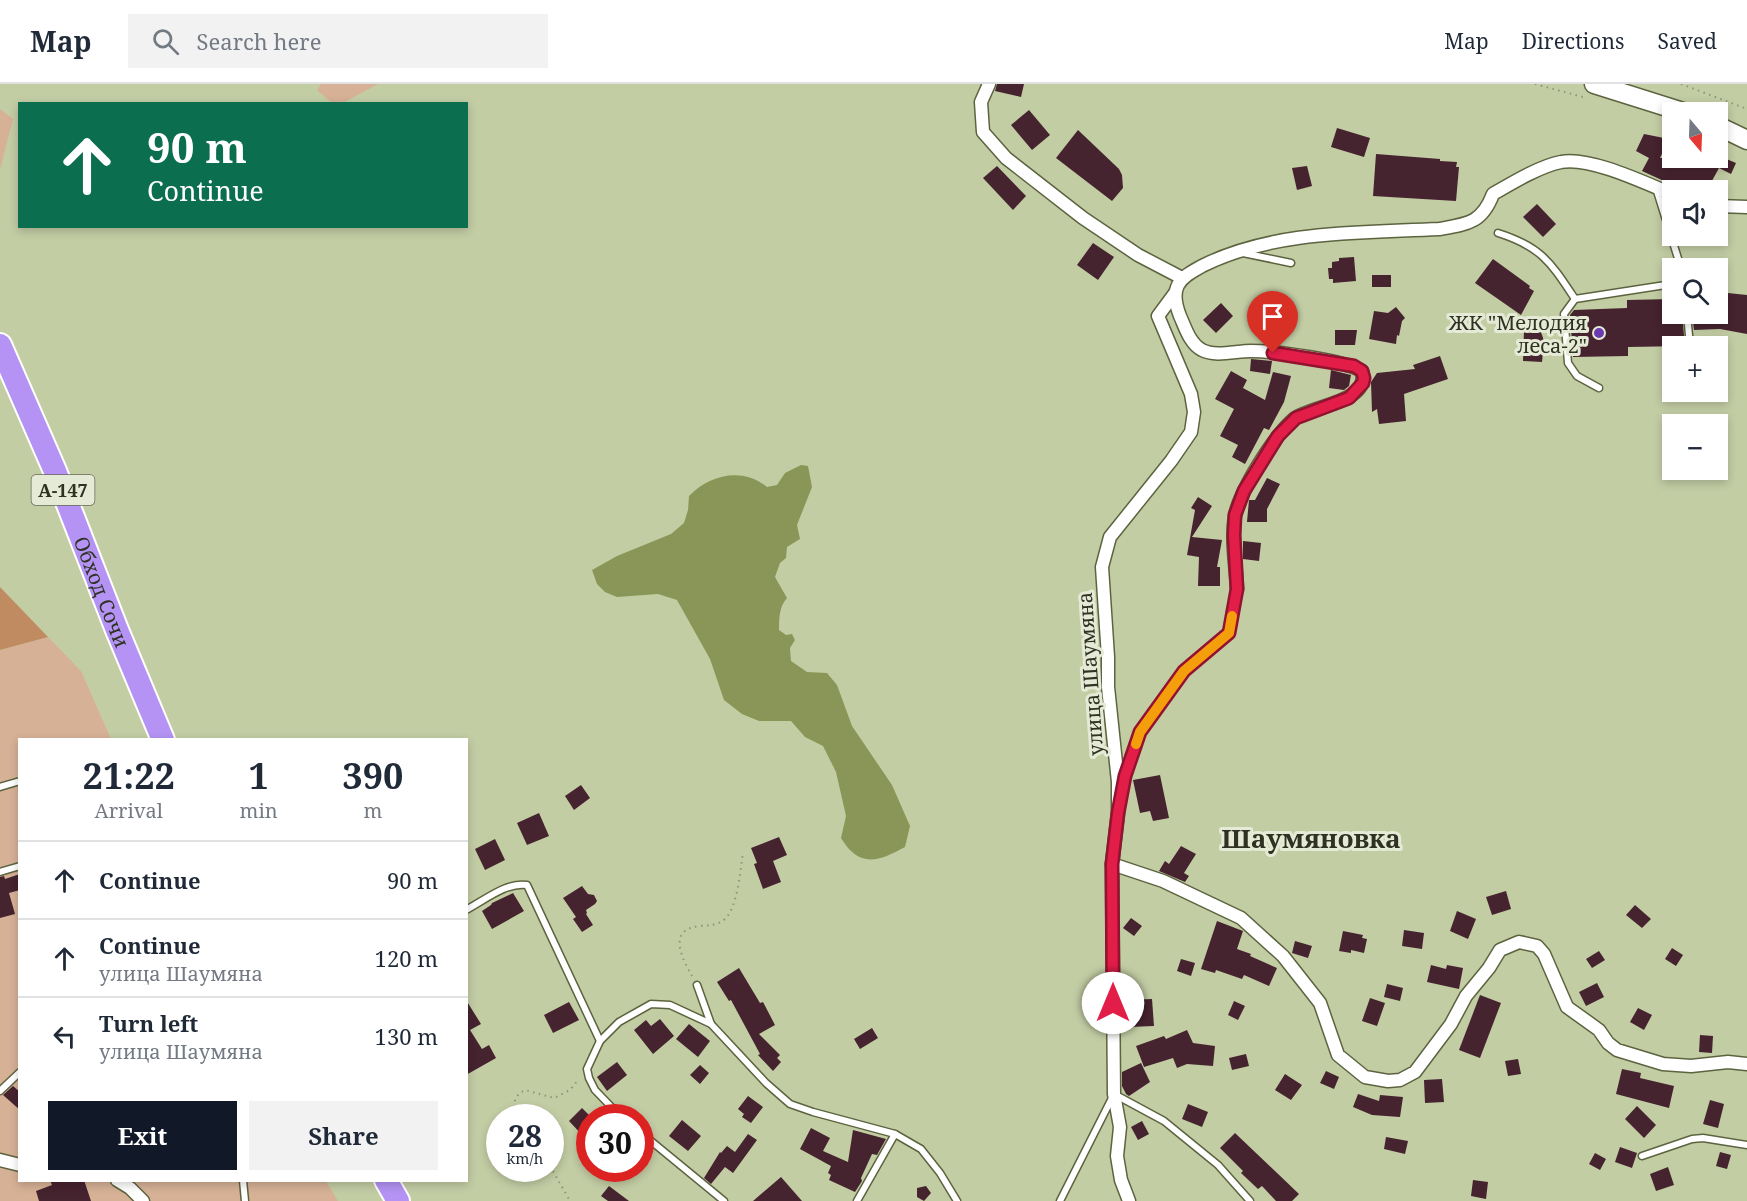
<!DOCTYPE html>
<html lang="en">
<head>
<meta charset="utf-8">
<style>
  :root { --surface:#fff; --page:#f2f2f3; --text:#1f2937; --muted:#747a83; --line:#e0e1e3; --accent:#111827 }
  body { margin:0; font-family:"Noto Serif",serif; background:var(--page); color:var(--text); height:100vh; display:flex; flex-direction:column; font-size:22px; white-space:nowrap }
  * { box-sizing:border-box; margin:0 }
  p { font-size:20px; color:var(--muted) }
  .icon { flex:none; width:33px; height:33px; fill:none; stroke:currentColor; stroke-width:2; stroke-linecap:round; stroke-linejoin:round }
  .map { position:relative; flex:1; overflow:hidden }
  .drawer { position:absolute; left:18px; top:654px; width:450px; height:444px; display:flex; flex-direction:column; background:var(--surface); border-radius:0px; box-shadow:0 3px 9px #0003 }
  .drawer>* { flex:none }
  .hud { position:absolute; left:18px; top:18px; width:450px; height:126px; border-radius:0px; box-shadow:0 3px 9px #0003; background:#0b6e4f; color:#fff; overflow:hidden }
  .needle { width:39px; rotate:161deg }
  .controls { position:absolute; left:1662px; top:18px; display:grid; gap:12px }
  .controls a { display:grid; place-items:center; width:66px; height:66px; border-radius:0px; background:var(--surface); box-shadow:0 3px 9px #0003; font-size:30px }
  .speed { position:absolute; left:486px; top:1020px; display:flex; gap:12px; font-size:30px; font-weight:700; text-align:center }
  .speed>* { display:grid; place-content:center; width:78px; height:78px; border-radius:50%; background:var(--surface); box-shadow:0 3px 9px #0003; line-height:1 }
  .speed small { font-size:15px; font-weight:400 }
  .speed .limit { border:9px solid #d22; background:#fff; color:#111 }
  .pin { position:absolute; display:grid; place-items:center; width:51px; height:51px; color:#fff; margin:-62px -26px; border-radius:50% 50% 50% 0; rotate:-45deg; box-shadow:0 0 6px #0007 }
  .pin .icon { rotate:45deg }
  .me { position:absolute; width:66px; margin:-33px; rotate:0deg; stroke-linejoin:round; filter:drop-shadow(0 0 4px #0008) }
  .turn { display:flex; align-items:center; gap:21px; height:126px; padding:0 30px; font-size:27px }
  .turn .icon { width:78px; height:78px; stroke-width:2.5 }
  .turn b { display:block; font-size:42px; line-height:51px }
  .eta { display:flex; justify-content:space-evenly; align-items:center; height:102px; text-align:center }
  .eta b { font-size:36px; font-weight:700; line-height:42px }
  .action { display:flex; gap:12px; margin-top:auto; padding:12px 30px }
  .action a { flex:1; height:69px; border-radius:0px; background:var(--accent); color:#fff; font-size:24px; font-weight:700; line-height:69px; text-align:center }
  .action a+a { background:var(--page); color:var(--text) }
  ul { padding:0; list-style:none }
  li { display:flex; align-items:center; gap:18px; height:78px; padding:0 30px; border-top:2px solid var(--line) }
  li div { flex:1 }
  li b { display:block; font-size:22px }
  li em { font-style:normal }
  header { display:flex; align-items:center; gap:36px; box-sizing:border-box; height:84px; padding:0 30px; background:var(--surface); border-bottom:2px solid var(--line) }
  header strong { font-size:28px }
  nav { display:flex; gap:33px; margin-inline-start:auto; font-size:21px }
  .search { width:420px; height:54px; background:var(--page); display:flex; align-items:center; gap:15px; box-sizing:border-box; padding:0 21px; border-radius:0px; color:var(--muted); font-size:22px }
  .map>svg:first-child { display:block }
  .green { fill:#d6b196 }
  .forest { fill:#c08b61 }
  .water { fill:#899658 }
  .building { fill:#45232f }
  .lines { fill:none; stroke-linecap:round; stroke-linejoin:round }
  .lane-casing { stroke:#5c633f; stroke-width:9 }
  .street-casing { stroke:#5c633f; stroke-width:15 }
  .secondary-casing { stroke:#5c633f; stroke-width:21 }
  .highway-casing { stroke:#fff; stroke-width:26 }
  .path { stroke:#8d9575; stroke-width:2; stroke-dasharray:1.5 4.5; stroke-linecap:butt }
  .lane { stroke:#fff; stroke-width:6 }
  .street { stroke:#fff; stroke-width:12 }
  .secondary { stroke:#fff; stroke-width:18 }
  .highway { stroke:#b493f4; stroke-width:22 }
  .route-casing { stroke:#92132f; stroke-width:15 }
  .route { stroke:#e11d48; stroke-width:10 }
  .slow { stroke:#f59e0b; stroke-width:10 }
  .poi-dot { fill:#6b39b0; stroke:#e5ead6; stroke-width:2 }
  .labels { text-anchor:middle; dominant-baseline:central; stroke-width:6; stroke-linejoin:round; paint-order:stroke }
  .shield { fill:#e5ead6; stroke:#666958; stroke-width:1.5 }
  .shield-label { font-size:18px; font-weight:bold; fill:#2f3222 }
  .poi-label { font-size:20px; fill:#2f3222; stroke:#e5ead6; text-anchor:end }
  .street-label { font-size:20px; fill:#2f3222; stroke:#e5ead6 }
  .district-label { font-size:26px; font-weight:bold; fill:#2f3222; stroke:#e5ead6 }
</style>
</head>
<body>
<header>
<strong>Map</strong>
<div class="search"><svg class="icon" aria-label="search" viewBox="0 0 24 24"><circle cx="10" cy="10" r="6"/><path d="M15 15l6 6"/></svg>Search here</div>
<nav><a>Map</a><a>Directions</a><a>Saved</a></nav>
</header>
<div class="map">
<svg width="1747" height="1117" viewBox="0 0 1747 1117">
  <rect width="100%" height="100%" fill="#c3cda4"/>
  <g class="green">
    <path d="M321,0H378L343,19L333,20L317,6Z"/>
    <path d="M0,25L13,35L0,86Z"/>
    <path d="M48,553L81,587L111,655L20,656V1096L326,1097L338,1117H0V566Z"/>
  </g>
  <path class="forest" d="M0,503L48,553L0,566Z"/>
  <path class="water" d="M801,381L808,382L812,403L797,441L800,455L787,463L786,474L780,479L775,493L787,514C779,523 779,534 779,546L786,551L792,550L795,556L790,564L791,577L807,588L827,589L837,601L852,642L892,701L910,742L905,763C878,778 859,784 841,754L846,732L836,688L823,662L805,653L791,637H759L742,630L724,616L710,575L677,516L658,510L617,513L605,508L597,500L592,486L617,472L671,450L684,439L688,426L689,412C710,390 743,383 767,403L777,401L785,389Z"/>
  <g class="building">
    <path d="M997,0H1024L1021,13L995,7Z"/>
    <path d="M1029,26L1050,51L1032,66L1011,41Z"/>
    <path d="M1337,44L1370,54L1364,73L1331,63Z"/>
    <path d="M1078,46L1119,85L1122,91L1123,104L1112,117L1056,74Z"/>
    <path d="M1644,50L1669,55L1660,74H1724L1736,79L1731,90L1719,84L1707,106H1692L1681,101L1679,104L1642,87L1649,74L1636,67Z"/>
    <path d="M1376,70L1440,75V77L1457,78L1456,83H1459L1456,117L1373,112Z"/>
    <path d="M997,82L1026,112L1013,126L983,94Z"/>
    <path d="M1307,82L1312,102L1297,106L1292,84Z"/>
    <path d="M1537,120L1556,140L1543,153L1523,133Z"/>
    <path d="M1093,159L1114,173L1098,196L1077,181Z"/>
    <path d="M1354,173L1356,197L1333,199V195H1329L1328,184H1332V178L1339,177V174Z"/>
    <path d="M1493,175L1530,202L1529,204L1534,207L1521,231L1475,199Z"/>
    <rect x="1372" y="191" width="19" height="12"/>
    <path d="M1718,208L1747,211V250L1720,245L1694,246L1692,230H1718Z"/>
    <path d="M1672,215V230H1682L1685,262L1628,263V272L1573,273L1570,231L1574,226L1627,224V216Z"/>
    <path d="M1221,219L1233,232L1216,249L1203,236Z"/>
    <path d="M1266,220L1289,228L1281,251L1257,242Z"/>
    <path d="M1396,223L1405,234L1402,237L1399,252L1397,251L1396,260L1369,255L1374,227L1388,229Z"/>
    <path d="M1335,246H1357L1355,261H1335Z"/>
    <path d="M1524,247L1541,248L1544,257L1542,278L1523,277Z"/>
    <path d="M1440,272L1448,295L1404,310L1406,337L1379,340L1377,325L1372,328L1371,298L1377,289L1415,285L1413,281Z"/>
    <path d="M1251,275L1272,277L1270,290L1250,287Z"/>
    <path d="M1331,286L1351,291L1349,302L1344,306L1329,304Z"/>
    <path d="M1231,287L1247,296L1243,304L1265,316L1273,288L1291,292L1284,318L1269,346L1264,344L1245,380L1232,373L1238,361L1220,352L1234,325L1215,315Z"/>
    <path d="M1267,394L1280,400L1267,425V438H1247L1249,416H1255Z"/>
    <path d="M1198,413L1212,422L1192,453L1222,456L1217,483H1220V502H1198L1199,473L1187,471L1195,426L1191,424Z"/>
    <path d="M1243,457L1261,459L1259,477L1243,475Z"/>
    <path d="M1160,691L1169,734L1153,737L1150,727L1140,729L1133,696Z"/>
    <path d="M581,701L590,714L574,726L565,712Z"/>
    <path d="M539,729L549,752L527,761L517,739Z"/>
    <path d="M779,753L787,771L773,777L781,798L763,805L754,780L757,779L751,764Z"/>
    <path d="M495,755L505,776L485,786L475,765Z"/>
    <path d="M1181,762L1196,770L1184,789L1189,792L1185,798L1159,787L1165,777L1169,780Z"/>
    <path d="M20,790V806L9,809L15,830L0,834V793L4,792L5,795Z"/>
    <path d="M582,802L588,810L594,811L597,817L595,820L586,826L587,829L586,830L593,841L582,848L573,835L576,833L563,814Z"/>
    <path d="M1506,807L1511,825L1492,831L1486,813Z"/>
    <path d="M513,809L524,827L492,845L482,827L491,821L492,819Z"/>
    <path d="M1635,821L1651,835L1642,844L1626,831Z"/>
    <path d="M1457,827L1476,835L1468,855L1450,847Z"/>
    <path d="M1131,834L1142,842L1134,852L1123,844Z"/>
    <path d="M1217,837L1243,847L1237,865L1251,870L1250,872L1277,884L1269,902L1244,891L1242,895L1216,886L1215,889L1201,885Z"/>
    <path d="M1404,846L1424,849L1422,865L1402,862Z"/>
    <path d="M1343,847L1363,851L1362,854L1367,855L1364,869L1351,866V869L1339,867Z"/>
    <path d="M1295,857L1312,862L1308,874L1292,869Z"/>
    <path d="M1672,864L1683,871L1676,882L1665,875Z"/>
    <path d="M1599,867L1605,876L1592,884L1586,875Z"/>
    <path d="M1181,875L1195,879L1191,892L1177,887Z"/>
    <path d="M1431,881L1446,885L1447,881L1463,884L1459,905L1427,898Z"/>
    <path d="M739,884L760,919L763,918L775,941L759,950L780,971L777,974L781,978L773,987L758,971L760,970L731,916L729,917L717,898Z"/>
    <path d="M1597,899L1604,913L1586,922L1579,908Z"/>
    <path d="M1387,900L1403,904L1400,917L1384,913Z"/>
    <path d="M1480,911L1501,919L1480,974L1459,966Z"/>
    <path d="M1370,914L1385,919L1377,942L1362,937Z"/>
    <path d="M1152,915L1154,942L1128,943L1126,916Z"/>
    <path d="M466,916L481,940L470,946L482,965L489,961L496,974L466,991Z"/>
    <path d="M1234,917L1245,922L1238,936L1228,931Z"/>
    <path d="M569,918L579,936L553,949L544,931Z"/>
    <path d="M1638,924L1652,931L1644,946L1630,938Z"/>
    <path d="M660,935L674,952L653,970L634,946L646,936L651,942Z"/>
    <path d="M689,940L710,957L698,973L676,955Z"/>
    <path d="M872,944L878,954L860,965L854,955Z"/>
    <path d="M1187,946L1193,959L1215,962L1213,982L1187,980L1177,984L1173,974L1144,983L1136,962L1164,952L1166,955Z"/>
    <path d="M1700,951L1713,952L1712,969L1699,968Z"/>
    <path d="M1246,970L1249,982L1232,986L1229,974Z"/>
    <path d="M1518,975L1521,990L1508,992L1505,977Z"/>
    <path d="M617,978L627,991L607,1007L597,993Z"/>
    <path d="M1141,979L1150,998L1129,1012L1126,1010L1122,1002V988Z"/>
    <path d="M700,981L709,989L700,1000L690,991Z"/>
    <path d="M1622,985L1641,989L1640,994L1674,1002L1669,1024L1616,1010Z"/>
    <path d="M1326,987L1339,993L1334,1005L1320,999Z"/>
    <path d="M1285,990L1302,1001L1291,1016L1275,1006Z"/>
    <path d="M1442,995L1444,1018L1425,1019L1424,996Z"/>
    <path d="M13,1002L20,1008V1026L3,1011Z"/>
    <path d="M1358,1010L1379,1017L1380,1011L1403,1013L1400,1033L1372,1031L1353,1023Z"/>
    <path d="M748,1012L763,1023L751,1039L742,1033L744,1030L738,1025Z"/>
    <path d="M1710,1016L1724,1020L1718,1044L1703,1040Z"/>
    <path d="M1188,1020L1208,1028L1202,1043L1182,1035Z"/>
    <path d="M1637,1022L1656,1041L1644,1054L1625,1035Z"/>
    <path d="M582,1024L590,1032V1046L583,1052L569,1037Z"/>
    <path d="M682,1036L701,1052L688,1067L669,1052Z"/>
    <path d="M1142,1037L1149,1050L1138,1056L1131,1043Z"/>
    <path d="M811,1044L830,1054L823,1067L848,1078L853,1046L886,1055L877,1071L872,1070L861,1094L862,1097L855,1108L829,1096L831,1091L828,1089L831,1082L800,1065Z"/>
    <path d="M1235,1049L1299,1110L1292,1117H1276L1262,1102L1258,1105L1241,1089L1243,1087L1220,1064Z"/>
    <path d="M748,1050L757,1056L733,1089L725,1083L711,1100L704,1094L720,1068L721,1069L727,1062L735,1068Z"/>
    <path d="M1386,1053L1408,1057L1405,1070L1384,1065Z"/>
    <path d="M1620,1063L1637,1069L1632,1084L1615,1078Z"/>
    <path d="M1720,1068L1731,1071L1727,1085L1716,1082Z"/>
    <path d="M1595,1069L1606,1075L1600,1086L1589,1080Z"/>
    <path d="M1668,1083L1674,1101L1656,1107L1650,1090Z"/>
    <path d="M781,1093L802,1117H753Z"/>
    <path d="M50,1096H84L91,1117H39L36,1107L52,1101Z"/>
    <path d="M1473,1096L1488,1098L1486,1115L1471,1112Z"/>
    <path d="M609,1102L629,1117H608L601,1112Z"/>
    <path d="M926,1102L931,1109L924,1117L917,1113V1104Z"/>
  </g>
  <g class="lines">
    <g class="lane-casing">
      <g id="lane">
        <path d="M1656,104L1681,184"/>
        <path d="M1498,149C1542,163 1551,179 1575,215"/>
        <path d="M1243,169L1291,179"/>
        <path d="M1687,230L1690,262"/>
        <path d="M1599,304L1577,292L1568,279L1564,230L1575,215L1672,200"/>
        <path d="M0,703L20,697"/>
        <path d="M1123,703L1140,648L1184,587L1229,549L1237,505"/>
        <path d="M0,788L20,782"/>
        <path d="M466,826C485,816 506,798 527,801L600,957"/>
        <path d="M697,901L711,940"/>
        <path d="M0,1007L20,988"/>
        <path d="M622,1034L595,1006L589,994L587,985L600,957L619,938L651,920L670,921L711,940L766,999L790,1020L813,1028L895,1050L921,1065L940,1089L957,1117"/>
        <path d="M640,1048L724,1117"/>
        <path d="M1642,1072L1692,1055L1703,1054L1747,1061"/>
        <path d="M243,1096L245,1117"/>
        <path d="M857,1117L895,1050"/>
        <path d="M1060,1117L1114,1010L1164,1037L1218,1081L1250,1117"/>
      </g>
    </g>
    <g class="street-casing">
      <g id="street">
        <path d="M989,0L981,18L983,48L1006,74L1083,134L1138,171L1182,194"/>
        <path d="M1718,122L1747,123"/>
        <path d="M1237,505C1236,482 1231,455 1235,432C1240,406 1274,352 1294,335C1312,321 1371,319 1362,287C1343,276 1274,267 1251,267C1236,267 1215,273 1202,266C1190,260 1185,243 1180,232C1176,222 1173,211 1178,201C1183,192 1193,187 1202,182C1274,146 1360,149 1439,145C1468,140 1482,139 1493,110C1512,99 1540,82 1561,78C1589,72 1645,99 1672,110"/>
        <path d="M1112,780L1163,797L1241,834L1283,872L1320,919L1338,971L1365,993L1388,997L1400,996L1415,988L1451,940L1466,912L1489,884L1500,866L1519,858L1537,862L1544,870L1567,923L1599,946L1608,959L1617,966L1663,980L1691,982L1728,978L1747,980"/>
        <path d="M0,1076L20,1081"/>
        <path d="M117,1096L130,1104L143,1117"/>
        <path d="M1129,1117L1121,1096L1117,1072L1120,1043L1114,1010L1112,780L1118,729V698L1108,603V573L1102,483L1110,453L1171,377L1191,348L1194,328L1191,310L1158,232L1175,209"/>
      </g>
    </g>
    <g class="secondary-casing">
      <g id="secondary">
        <path d="M1594,0L1683,28"/>
        <path d="M1718,42L1747,56"/>
      </g>
    </g>
    <g class="highway-casing">
      <g id="highway">
        <path id="s1" d="M0,261L55,387L117,546L163,656"/>
        <path d="M386,1096L398,1117"/>
      </g>
    </g>
    <g class="path">
      <path d="M1535,0L1583,13"/>
      <path d="M1681,0L1747,25"/>
      <path d="M692,892C682,874 667,846 699,842C709,841 717,842 725,835C738,822 740,787 743,769"/>
      <path d="M520,1034C512,1022 512,1013 525,1006L554,1014L570,1006L578,996"/>
      <path d="M550,1082L570,1117"/>
    </g>
    <use href="#lane" class="lane"/>
    <use href="#street" class="street"/>
    <use href="#secondary" class="secondary"/>
    <use href="#highway" class="highway"/>
  </g>
  <g class="lines">
    <g class="route-casing">
      <path id="route" d="M1113,919L1112,780L1118,729L1125,692L1140,648L1184,587L1229,549L1237,505L1234,451L1235,431L1244,407L1278,352L1296,334L1349,314L1363,299L1364,294L1362,287L1354,282L1273,269"/>
    </g>
    <use href="#route" class="route"/>
    <path class="slow" d="M1136,660L1140,648L1184,587L1229,549L1232,532"/>
  </g>
  <circle class="poi-dot" cx="1599" cy="249" r="6"/>
  <g class="labels">
    <rect class="shield" x="31.5" y="391" width="63" height="30" rx="4.5"/>
    <g class="shield-label">
      <text x="63" y="406">А-147</text>
    </g>
    <g class="poi-label">
      <text x="1587" y="238">ЖК "Мелодия<tspan x="1587" dy="23">леса-2"</tspan></text>
    </g>
    <g class="street-label">
      <text stroke="none"><textPath href="#s1" startOffset="267">Обход Сочи</textPath></text>
      <text transform="translate(1090 590) rotate(-94)">улица Шаумяна</text>
    </g>
    <g class="district-label">
      <text x="1311" y="754">Шаумяновка</text>
    </g>
  </g>
</svg>
<div class="controls">
<a><svg class="needle" viewBox="-14 -14 28 28"><path d="M0-13l5 13h-10z" fill="#e53935"/><path d="M0 13l5-13h-10z" fill="#747a83"/></svg></a>
<a><svg class="icon" aria-label="sound" viewBox="0 0 24 24"><path d="M4 9h4l5-4v14l-5-4H4zM17 9q2 3 0 6"/></svg></a>
<a><svg class="icon" aria-label="search" viewBox="0 0 24 24"><circle cx="10" cy="10" r="6"/><path d="M15 15l6 6"/></svg></a>
<a>+</a>
<a>−</a>
</div>
<div class="speed"><div>28<small>km/h</small></div><div class="limit">30</div></div>
<div class="pin" style="left:1273px;top:269px;background:#d93025"><svg class="icon" aria-label="arrive" viewBox="0 0 24 24"><path d="M6 21V4h12l-3 4 3 4H6"/></svg></div>
<svg class="me" style="left:1113px;top:919px" viewBox="-20 -20 40 40"><circle r="19" fill="#fff"/><path d="M0-13L10 11 0 6-10 11z" fill="#e11d48"/></svg>
<div class="hud">
<div class="turn"><svg class="icon" aria-label="ahead" viewBox="0 0 24 24"><path d="M12 20V5M6 11l6-6 6 6"/></svg><div><b>90 m</b>Continue</div></div>
</div>
<section class="drawer">
<div class="eta">
<div><b>21:22</b><p>Arrival</p></div>
<div><b>1</b><p>min</p></div>
<div><b>390</b><p>m</p></div>
</div>
<ul>
<li><svg class="icon" aria-label="ahead" viewBox="0 0 24 24"><path d="M12 20V5M6 11l6-6 6 6"/></svg><div><b>Continue</b></div><em>90 m</em></li>
<li><svg class="icon" aria-label="ahead" viewBox="0 0 24 24"><path d="M12 20V5M6 11l6-6 6 6"/></svg><div><b>Continue</b><p>улица Шаумяна</p></div><em>120 m</em></li>
<li><svg class="icon" aria-label="left" viewBox="0 0 24 24"><path d="M17 20v-9H6M10 6l-5 5 5 5"/></svg><div><b>Turn left</b><p>улица Шаумяна</p></div><em>130 m</em></li>
</ul>
<div class="action"><a>Exit</a><a>Share</a></div>
</section>
</div>
</body>
</html>
